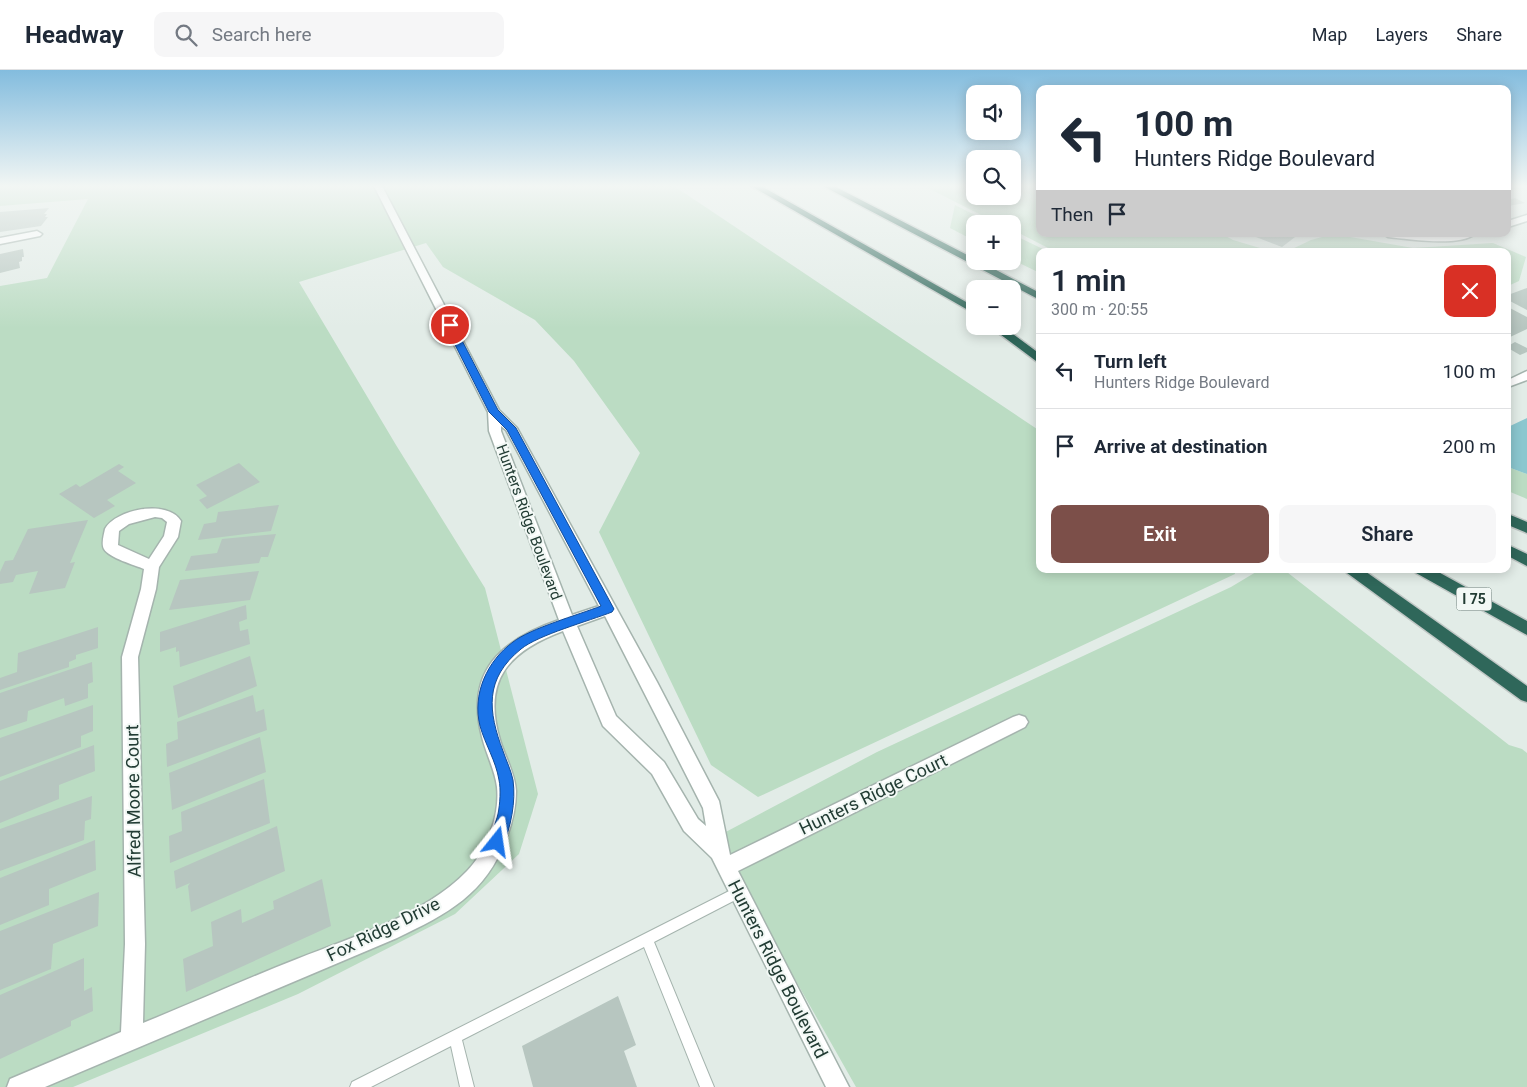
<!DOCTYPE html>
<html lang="en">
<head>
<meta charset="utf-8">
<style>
  :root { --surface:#fff; --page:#f6f6f7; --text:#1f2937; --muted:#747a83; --line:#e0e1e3; --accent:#7c4f49 }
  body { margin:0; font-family:Roboto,sans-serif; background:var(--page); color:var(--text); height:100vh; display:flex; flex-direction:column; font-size:19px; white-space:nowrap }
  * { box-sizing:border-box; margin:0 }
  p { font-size:16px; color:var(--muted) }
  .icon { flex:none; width:28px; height:28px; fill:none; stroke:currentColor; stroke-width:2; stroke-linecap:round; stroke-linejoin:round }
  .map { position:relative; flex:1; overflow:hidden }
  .drawer { position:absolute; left:1036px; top:178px; width:475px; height:325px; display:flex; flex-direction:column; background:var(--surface); border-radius:10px; box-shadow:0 2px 12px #0003 }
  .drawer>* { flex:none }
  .banner { position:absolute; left:1036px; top:15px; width:475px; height:152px; border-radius:10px; box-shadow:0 2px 12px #0003; background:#fff; color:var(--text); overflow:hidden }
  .fabs { position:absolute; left:966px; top:15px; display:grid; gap:10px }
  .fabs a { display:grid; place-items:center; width:55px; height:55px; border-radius:10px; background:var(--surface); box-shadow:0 2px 12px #0003; font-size:25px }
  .pin { position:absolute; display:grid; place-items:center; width:42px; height:42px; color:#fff; margin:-21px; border:2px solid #fff; border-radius:50%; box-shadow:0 1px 5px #0007 }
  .me { position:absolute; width:55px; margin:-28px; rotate:15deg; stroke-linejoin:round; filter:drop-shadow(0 0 4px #0008) }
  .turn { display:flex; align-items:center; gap:18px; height:105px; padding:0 15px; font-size:22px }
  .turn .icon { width:65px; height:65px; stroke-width:2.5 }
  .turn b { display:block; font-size:35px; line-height:42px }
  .then { display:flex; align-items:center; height:48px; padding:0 15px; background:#0003; gap:10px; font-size:19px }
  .round { display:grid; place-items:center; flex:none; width:52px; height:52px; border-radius:10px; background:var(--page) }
  .headline { display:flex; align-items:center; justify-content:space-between; height:85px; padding:0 15px }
  h1 { font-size:30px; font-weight:600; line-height:38px }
  .primary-button { display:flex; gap:10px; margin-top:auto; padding:10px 15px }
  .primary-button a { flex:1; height:58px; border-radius:10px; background:var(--accent); color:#fff; font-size:20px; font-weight:600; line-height:58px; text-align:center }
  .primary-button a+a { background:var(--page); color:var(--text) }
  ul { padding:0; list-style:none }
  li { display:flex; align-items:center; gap:15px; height:75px; padding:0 15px; border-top:1px solid var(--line) }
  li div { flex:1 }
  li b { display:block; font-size:19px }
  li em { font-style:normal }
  header { display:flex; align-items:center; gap:30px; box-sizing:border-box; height:70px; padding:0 25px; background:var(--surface); border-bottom:1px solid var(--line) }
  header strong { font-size:24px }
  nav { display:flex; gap:28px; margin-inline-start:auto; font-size:18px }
  .search { width:350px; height:45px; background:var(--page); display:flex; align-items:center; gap:12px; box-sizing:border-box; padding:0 18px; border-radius:10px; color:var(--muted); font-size:19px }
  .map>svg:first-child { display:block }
  .green { fill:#bbdcc3 }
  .water { fill:#8bc7cf }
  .building { fill:#b7c6c0 }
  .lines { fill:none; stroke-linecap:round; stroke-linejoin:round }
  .service-casing { stroke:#a5b4ae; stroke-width:2 }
  .minor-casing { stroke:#a5b4ae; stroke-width:3 }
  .motorway-casing { stroke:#c1c8c6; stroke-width:3 }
  .service { fill:#fff; fill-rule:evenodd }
  .minor { fill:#fff; fill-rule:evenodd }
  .motorway { fill:#2f675a; fill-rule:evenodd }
  .route { fill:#1a73e8; stroke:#114b97 }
  .labels { text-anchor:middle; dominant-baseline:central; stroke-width:4; stroke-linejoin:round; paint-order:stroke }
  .shield { fill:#f2f8f5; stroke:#60746e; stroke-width:1 }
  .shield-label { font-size:14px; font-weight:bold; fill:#223c34 }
  .street-label { font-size:15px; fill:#223c34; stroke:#f2f8f5 }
  .near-street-label { font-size:18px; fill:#223c34; stroke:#f2f8f5 }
</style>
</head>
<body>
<header>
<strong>Headway</strong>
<div class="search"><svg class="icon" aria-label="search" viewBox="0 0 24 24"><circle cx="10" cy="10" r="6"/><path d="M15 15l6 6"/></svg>Search here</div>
<nav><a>Map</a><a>Layers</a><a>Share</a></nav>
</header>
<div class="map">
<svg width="1527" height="1017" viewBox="0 0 1527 1017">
  <rect width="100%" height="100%" fill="#e2ece7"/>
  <g class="green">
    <path d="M0,116H674L1040,361V499H1234L1235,504L758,727L711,695L599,462L640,383L574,291L535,250L443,197L426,173L299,212L396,375L485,518L538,724L519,784L455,844L298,924L73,1017H0V216L47,208L88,129L0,136Z"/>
    <path d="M924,116H975V126H1012L1013,116H1040V164H1222L1233,170L1270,181H1054L1013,160L1012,154H999Z"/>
    <path d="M955,135L993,154H975V171L950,158Z"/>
    <path d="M1012,164L1047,181H1040V203L1013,190Z"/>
    <path d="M1333,164L1413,178L1493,173L1526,187L1519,211L1508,216V181H1288L1311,170Z"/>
    <path d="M1508,397L1527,404V429L1508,421Z"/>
    <path d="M1261,499H1283L1509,675L1522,679L1527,683V1017H856L754,837L720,765L877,682L1231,517Z"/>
  </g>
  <path class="water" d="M1527,348V404L1508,397V357Z"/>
  <g class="building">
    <path d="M1515,128L1525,133L1508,136V130Z"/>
    <path d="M49,138L44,144H47L45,147H48L41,156L0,162V142Z"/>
    <path d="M1260,164H1299L1282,177L1256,167Z"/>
    <path d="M23,179L24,187H22V191L19,192L20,198L0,203V184Z"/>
    <path d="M1527,218V240L1508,230V225Z"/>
    <path d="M1508,237L1527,247V259L1508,268Z"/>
    <path d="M1515,272L1527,278V282L1520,285L1508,278V276Z"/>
    <path d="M239,393L260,412L207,439L199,430L207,426L196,415Z"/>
    <path d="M119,394L124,397L118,401L136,413L107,430L115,436L94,448L59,424L76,414L80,417Z"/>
    <path d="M279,435L271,461L198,470L204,454L216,452L218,442Z"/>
    <path d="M88,450L70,493L75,492L65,518L29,524L38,501L16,505L13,512L0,514V502L5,491L13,490L28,459Z"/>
    <path d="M276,464L268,487H261L259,493L185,501L191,486L217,483L222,469Z"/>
    <path d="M259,501L250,530L169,540L180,510Z"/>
    <path d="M246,535L247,549L239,552L240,561L248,559L250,574L180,597L179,581L176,582V577L160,582V562Z"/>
    <path d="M98,557V578L76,585V589L69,592V597L0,620V608L17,602L18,583Z"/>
    <path d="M250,586L257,616L178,648L173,616Z"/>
    <path d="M92,592L93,612L88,614V628L65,636L64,628L28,641L27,651L0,660V623Z"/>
    <path d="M253,625L256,642L264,639L267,660L167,697L166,674L178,669L177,652Z"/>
    <path d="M93,635V661L81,666V677L0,707V668Z"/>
    <path d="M260,667L266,702L172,740L169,703Z"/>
    <path d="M94,675L95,701L59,715V729L0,753V711Z"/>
    <path d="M264,709L270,753L170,793L169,766L182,761L181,742Z"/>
    <path d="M92,726L91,749L85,751L84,770L0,801V759Z"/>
    <path d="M277,756L285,801L191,842L188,816L190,813L176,819L174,801Z"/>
    <path d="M95,770L96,800L49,819V835L0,855V808Z"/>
    <path d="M322,809L331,856L186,922L183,889L213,876L211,852L241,839L242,853L274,839L273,831Z"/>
    <path d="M99,822L98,856L53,874L51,899L0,920V861Z"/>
    <path d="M84,888V921L92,917L93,941L71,951V956L0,989V925Z"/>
    <path d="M618,926L636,975L624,981L637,1017H533L522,976Z"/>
  </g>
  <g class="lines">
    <g class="service-casing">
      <path id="service" d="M739,816L743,818L745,822L743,826L654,872L714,1017H700L644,877L462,970L474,1017H460L451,976L371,1017H350L352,1012Z"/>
    </g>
    <g class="minor-casing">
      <g id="minor">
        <path d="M374,116H382L499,340L517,358L657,612L719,731L730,785L1013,647L1019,645L1025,647L1028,652L1025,657L738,801L849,1017H826L712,788L684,761L652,704L603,656L563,561C509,581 482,610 500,670C505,687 515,703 516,721C516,738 512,754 506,769C486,824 447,844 397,868L45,1017H7L10,1009L121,962L125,874L122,587L141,519L144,499C135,495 109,488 104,479C101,474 104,464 105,459C116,439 168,429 181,451L178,467L159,497L156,519L138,587L145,874L143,953C195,932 246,909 297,889C352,867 425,845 467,801C487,781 500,745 497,717C495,700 486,684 482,667C465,601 501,570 559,550L489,361L488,342ZM501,356L506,360L599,536L572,545L501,361ZM155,447L162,448L167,452L164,466L149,489L118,475L119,461L129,454ZM605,546L703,738L706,756L698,749L664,692L616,646L577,556Z"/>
        <path d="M1527,145V151L1508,157V151Z"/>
        <path d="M37,161L42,164L40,166L0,174V168Z"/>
        <path d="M1383,164H1475C1459,177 1408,169 1388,167Z"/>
        <path d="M1527,301V310L1508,317V310Z"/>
      </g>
    </g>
    <g class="motorway-casing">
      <g id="motorway">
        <path d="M751,116H761L975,237V244Z"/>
        <path d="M823,116H834L975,189V191H979L1040,223V230Z"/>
        <path d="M989,256H1002L1040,284V292L1036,291Z"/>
        <path d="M1508,444L1527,452V463L1508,455Z"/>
        <path d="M1508,475L1527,484V496L1508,486Z"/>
        <path d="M1345,499H1362L1527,616V632L1521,630L1347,503Z"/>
        <path d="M1414,499H1433L1527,551V565L1416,503Z"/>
      </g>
    </g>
    <use href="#service" class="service"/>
    <use href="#minor" class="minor"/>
    <use href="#motorway" class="motorway"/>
  </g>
  <linearGradient id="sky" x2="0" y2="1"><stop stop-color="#83bcde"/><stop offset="0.45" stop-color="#f2f6f4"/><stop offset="1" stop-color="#f2f6f4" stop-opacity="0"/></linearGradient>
  <rect width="1527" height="258" fill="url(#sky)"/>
  <path class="route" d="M450,252L454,255L498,340L516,358L614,539L612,542C589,551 538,565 521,579C484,609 488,641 503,681C506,690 511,700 513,710C516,731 511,758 502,777L497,779L492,777C488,767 496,754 498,744C500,734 501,719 499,710C496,691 485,674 480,656C472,624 487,591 513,572C531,558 578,545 601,536L507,360L489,342L445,255Z"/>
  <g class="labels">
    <rect class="shield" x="1456.5" y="517.5" width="35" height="23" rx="4"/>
    <g class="shield-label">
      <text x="1474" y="529">I 75</text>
    </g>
    <g class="street-label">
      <text transform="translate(529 452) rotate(70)">Hunters Ridge Boulevard</text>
    </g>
    <g class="near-street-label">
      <text transform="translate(873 724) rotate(-26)">Hunters Ridge Court</text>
      <text transform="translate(133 731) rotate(-91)">Alfred Moore Court</text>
      <text transform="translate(383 859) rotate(-26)">Fox Ridge Drive</text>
      <text transform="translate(778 899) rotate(63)">Hunters Ridge Boulevard</text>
    </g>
  </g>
</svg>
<div class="fabs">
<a><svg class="icon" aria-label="sound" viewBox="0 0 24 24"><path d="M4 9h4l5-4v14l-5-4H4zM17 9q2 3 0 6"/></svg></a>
<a><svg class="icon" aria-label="search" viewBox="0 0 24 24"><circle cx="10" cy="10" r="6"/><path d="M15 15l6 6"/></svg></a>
<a>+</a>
<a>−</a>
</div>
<div class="pin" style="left:450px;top:255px;background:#d93025"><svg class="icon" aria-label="arrive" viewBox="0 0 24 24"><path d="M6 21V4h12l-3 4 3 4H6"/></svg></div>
<svg class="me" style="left:497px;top:772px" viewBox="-20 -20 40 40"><path d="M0-17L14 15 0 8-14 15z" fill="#1a73e8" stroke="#fff" stroke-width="4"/></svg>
<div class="banner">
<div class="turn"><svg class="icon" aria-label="left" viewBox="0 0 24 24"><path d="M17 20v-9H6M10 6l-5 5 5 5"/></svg><div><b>100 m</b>Hunters Ridge Boulevard</div></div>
<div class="then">Then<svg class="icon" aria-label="arrive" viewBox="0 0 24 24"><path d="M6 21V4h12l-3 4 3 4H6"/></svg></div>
</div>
<section class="drawer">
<div class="headline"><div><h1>1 min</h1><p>300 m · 20:55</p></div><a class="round" style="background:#d93025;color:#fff"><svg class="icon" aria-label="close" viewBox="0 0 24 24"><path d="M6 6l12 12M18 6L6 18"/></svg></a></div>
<ul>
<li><svg class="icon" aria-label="left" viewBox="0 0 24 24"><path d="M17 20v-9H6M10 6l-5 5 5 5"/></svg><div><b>Turn left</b><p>Hunters Ridge Boulevard</p></div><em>100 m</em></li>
<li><svg class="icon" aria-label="arrive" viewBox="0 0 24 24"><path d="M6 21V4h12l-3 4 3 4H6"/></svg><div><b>Arrive at destination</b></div><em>200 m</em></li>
</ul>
<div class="primary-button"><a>Exit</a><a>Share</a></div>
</section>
</div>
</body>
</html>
